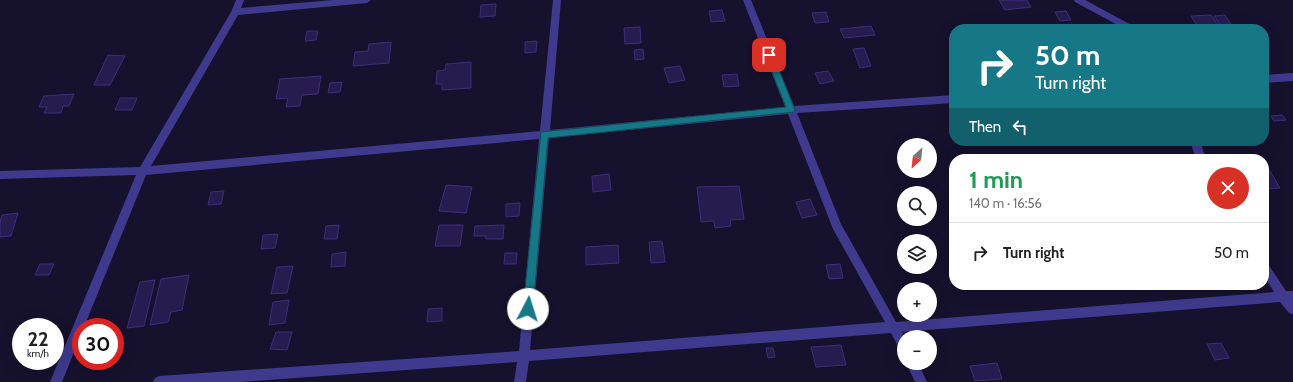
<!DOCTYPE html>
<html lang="en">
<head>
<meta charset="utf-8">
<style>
  :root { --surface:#fff; --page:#f6f6f6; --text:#202124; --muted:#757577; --line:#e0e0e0 }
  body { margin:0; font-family:Cabin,sans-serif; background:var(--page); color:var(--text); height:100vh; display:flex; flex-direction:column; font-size:15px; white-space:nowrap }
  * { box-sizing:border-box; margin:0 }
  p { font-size:13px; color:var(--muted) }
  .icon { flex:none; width:22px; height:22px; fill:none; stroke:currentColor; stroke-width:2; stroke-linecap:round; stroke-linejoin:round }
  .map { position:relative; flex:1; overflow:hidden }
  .side { position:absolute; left:949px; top:154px; width:320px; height:136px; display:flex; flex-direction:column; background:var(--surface); border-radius:16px; box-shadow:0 4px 16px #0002 }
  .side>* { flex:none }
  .top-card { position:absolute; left:949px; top:24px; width:320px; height:122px; border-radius:16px; box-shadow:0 4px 16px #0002; background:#167887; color:#fff; overflow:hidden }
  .needle { width:26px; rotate:207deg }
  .tools { position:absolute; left:897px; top:138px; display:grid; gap:8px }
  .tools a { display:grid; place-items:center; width:40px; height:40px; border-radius:50%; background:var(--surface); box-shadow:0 4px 16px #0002; font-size:20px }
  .speed { position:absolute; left:12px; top:318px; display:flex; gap:8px; font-size:20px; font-weight:700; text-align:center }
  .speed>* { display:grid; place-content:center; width:52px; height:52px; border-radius:50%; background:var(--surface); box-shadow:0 4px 16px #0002; line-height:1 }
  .speed small { font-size:10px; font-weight:400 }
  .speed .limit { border:6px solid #d22; background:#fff; color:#111 }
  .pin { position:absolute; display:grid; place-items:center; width:34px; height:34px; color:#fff; margin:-17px; border-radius:8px; box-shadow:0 2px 6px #0006 }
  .me { position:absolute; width:44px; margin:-22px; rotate:5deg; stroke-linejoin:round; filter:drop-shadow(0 0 3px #0008) }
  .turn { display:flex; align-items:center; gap:14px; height:84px; padding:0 20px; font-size:18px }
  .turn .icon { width:52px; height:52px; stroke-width:2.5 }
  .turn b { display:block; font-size:28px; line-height:34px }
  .then { display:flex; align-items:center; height:38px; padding:0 20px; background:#0003; gap:8px; font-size:15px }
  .round { display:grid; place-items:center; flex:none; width:42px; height:42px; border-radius:21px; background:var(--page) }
  .summary { display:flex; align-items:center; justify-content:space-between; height:68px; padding:0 20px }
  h1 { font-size:24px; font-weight:700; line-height:30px; color:#1e9e55 }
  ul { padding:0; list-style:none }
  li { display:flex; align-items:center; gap:12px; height:60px; padding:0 20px; border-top:1px solid var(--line) }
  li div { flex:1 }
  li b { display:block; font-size:15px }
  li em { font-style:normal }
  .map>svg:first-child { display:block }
  .building { fill:#271c4f; stroke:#3e2d7b }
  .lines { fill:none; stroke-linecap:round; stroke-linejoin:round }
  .street { fill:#3f3a8d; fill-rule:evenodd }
  .route { fill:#167887; stroke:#0e4e58 }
</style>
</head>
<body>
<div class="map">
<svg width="1293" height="382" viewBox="0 0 1293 382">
  <rect width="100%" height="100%" fill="#16112d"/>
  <g class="building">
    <path d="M999,0H1027L1031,7L1005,10Z"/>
    <path d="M496,4L495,16L480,17L481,5Z"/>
    <path d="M722,10L725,21L711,22L709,11Z"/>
    <path d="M1066,11L1071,20L1060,21L1055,12Z"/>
    <path d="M826,12L829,22L815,23L812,13Z"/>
    <path d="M1211,15L1218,25L1198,27L1191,16Z"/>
    <path d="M1225,15L1231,24L1220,25L1214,16Z"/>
    <path d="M871,26L875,35L844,38L840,29Z"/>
    <path d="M640,27L641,43L625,44L624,28Z"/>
    <path d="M307,31H318L316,40L305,41Z"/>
    <path d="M537,41L536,52L525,53V42Z"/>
    <path d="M391,42L389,63L353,66L355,52L368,51L369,44Z"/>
    <path d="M864,48L871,66L860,68L853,49Z"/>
    <path d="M643,49L644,59L635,60L634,50Z"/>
    <path d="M108,55L125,56L110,85H94Z"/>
    <path d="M471,62V88L442,90V84H436L437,71L445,70L446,64Z"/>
    <path d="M680,66L685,80L669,83L664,68Z"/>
    <path d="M828,71L834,81L820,84L815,73Z"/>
    <path d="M737,74L739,86L724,87L722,75Z"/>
    <path d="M321,76L318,94L302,95L300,106L286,107L288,98L276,99L280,79Z"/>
    <path d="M342,82L340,92L328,93L330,83Z"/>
    <path d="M74,94L69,106H63L61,113H44L47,107H39L44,96Z"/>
    <path d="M120,98H137L132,110H115Z"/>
    <path d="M1282,115L1286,120L1274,121L1271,116Z"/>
    <path d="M1264,171H1270L1280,188L1264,189Z"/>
    <path d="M609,174L611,190L593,192L592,176Z"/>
    <path d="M446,185L472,187L466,213L439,211Z"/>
    <path d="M739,186L744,219L730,220L731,226L715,228L714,221L701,222L697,187Z"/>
    <path d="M224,191L221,204L208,205L211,192Z"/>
    <path d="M810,199L817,215L802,218L796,202Z"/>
    <path d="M520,203L519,216L506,217V204Z"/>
    <path d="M18,213L11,236L0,237V222L2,215Z"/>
    <path d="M339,225L337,239H324L326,226Z"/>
    <path d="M439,225H463L460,246H435Z"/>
    <path d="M504,225L503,239H486V236H474L475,226Z"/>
    <path d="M278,234L275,248L261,249L263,235Z"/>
    <path d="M662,241L665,262L651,263L649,242Z"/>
    <path d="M618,245L619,263L586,265V247Z"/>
    <path d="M346,252L345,266L331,267L332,254Z"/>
    <path d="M505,253H517L516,264H504Z"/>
    <path d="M40,264H54L49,275H35Z"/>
    <path d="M840,264L843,278L829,279L826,265Z"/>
    <path d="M293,266L287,293L271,294L277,267Z"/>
    <path d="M189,275L182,310L171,312L168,322L150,325L161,279Z"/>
    <path d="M155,280L144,326L127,328L140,282Z"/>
    <path d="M289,300L285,323L269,325L273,302Z"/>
    <path d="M442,308V321L427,322L428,309Z"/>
    <path d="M276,332H292L287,350L270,349Z"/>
    <path d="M1221,343L1229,358L1215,360L1207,344Z"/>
    <path d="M841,345L846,365L816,367L811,347Z"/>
    <path d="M766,348H773L775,357L768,358Z"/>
    <path d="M997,363L1002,379L975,381L970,366Z"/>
  </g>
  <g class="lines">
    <g class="street">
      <path d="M236,0H244L241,8L333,0H371L367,3L238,15L151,166L540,131L553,0H561L550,130L785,107L743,0H751L794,106L954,95V103L797,113L841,224L896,322L1274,292L1264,276V262L1268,264L1286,291H1293V314L1289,313L1280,302L902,332L905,337L904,352L900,350L891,333L529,361L526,382H514L517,362L240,382H153L155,378L159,376L519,351L539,139L146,175L84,327H81V335L62,382H50L136,175L0,179V171L140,167L231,12ZM788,114L833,229L885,322L530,350L549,138Z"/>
      <path d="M1074,0H1085L1135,27L1136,29H1125L1075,2Z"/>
      <path d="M1293,73V81L1264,83V75Z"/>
      <path d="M1190,141H1200L1206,159H1196Z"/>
      <path d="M906,363H918L927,382H915Z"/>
    </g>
  </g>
  <path class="route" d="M769,52L773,55L795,110L794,112L548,138L533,309L532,312L528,314L525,312L523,309L541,132L786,107L765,55Z"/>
</svg>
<div class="tools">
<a><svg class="needle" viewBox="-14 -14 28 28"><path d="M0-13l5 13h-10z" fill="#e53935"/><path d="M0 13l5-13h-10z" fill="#757577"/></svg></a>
<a><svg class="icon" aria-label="search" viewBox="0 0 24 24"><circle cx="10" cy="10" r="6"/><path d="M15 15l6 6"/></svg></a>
<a><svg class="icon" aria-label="layers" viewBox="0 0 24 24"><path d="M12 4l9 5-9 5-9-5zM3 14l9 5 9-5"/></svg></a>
<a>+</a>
<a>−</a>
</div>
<div class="speed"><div>22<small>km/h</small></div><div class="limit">30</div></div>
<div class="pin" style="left:769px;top:55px;background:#d93025"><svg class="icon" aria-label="arrive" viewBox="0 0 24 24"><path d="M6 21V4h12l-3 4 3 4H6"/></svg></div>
<svg class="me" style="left:528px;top:309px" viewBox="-20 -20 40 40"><circle r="19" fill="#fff"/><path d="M0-13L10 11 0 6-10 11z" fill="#167887"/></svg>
<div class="top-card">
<div class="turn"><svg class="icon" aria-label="right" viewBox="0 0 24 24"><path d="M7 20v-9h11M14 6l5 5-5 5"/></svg><div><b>50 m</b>Turn right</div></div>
<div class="then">Then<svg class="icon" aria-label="left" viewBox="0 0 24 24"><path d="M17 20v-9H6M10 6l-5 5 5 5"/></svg></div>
</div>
<section class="side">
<div class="summary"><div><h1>1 min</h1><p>140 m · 16:56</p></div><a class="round" style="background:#d93025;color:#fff"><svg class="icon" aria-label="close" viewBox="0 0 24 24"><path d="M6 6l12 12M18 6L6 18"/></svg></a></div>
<ul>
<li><svg class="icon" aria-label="right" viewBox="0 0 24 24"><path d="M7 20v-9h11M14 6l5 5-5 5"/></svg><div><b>Turn right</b></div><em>50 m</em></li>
</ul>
</section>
</div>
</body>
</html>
